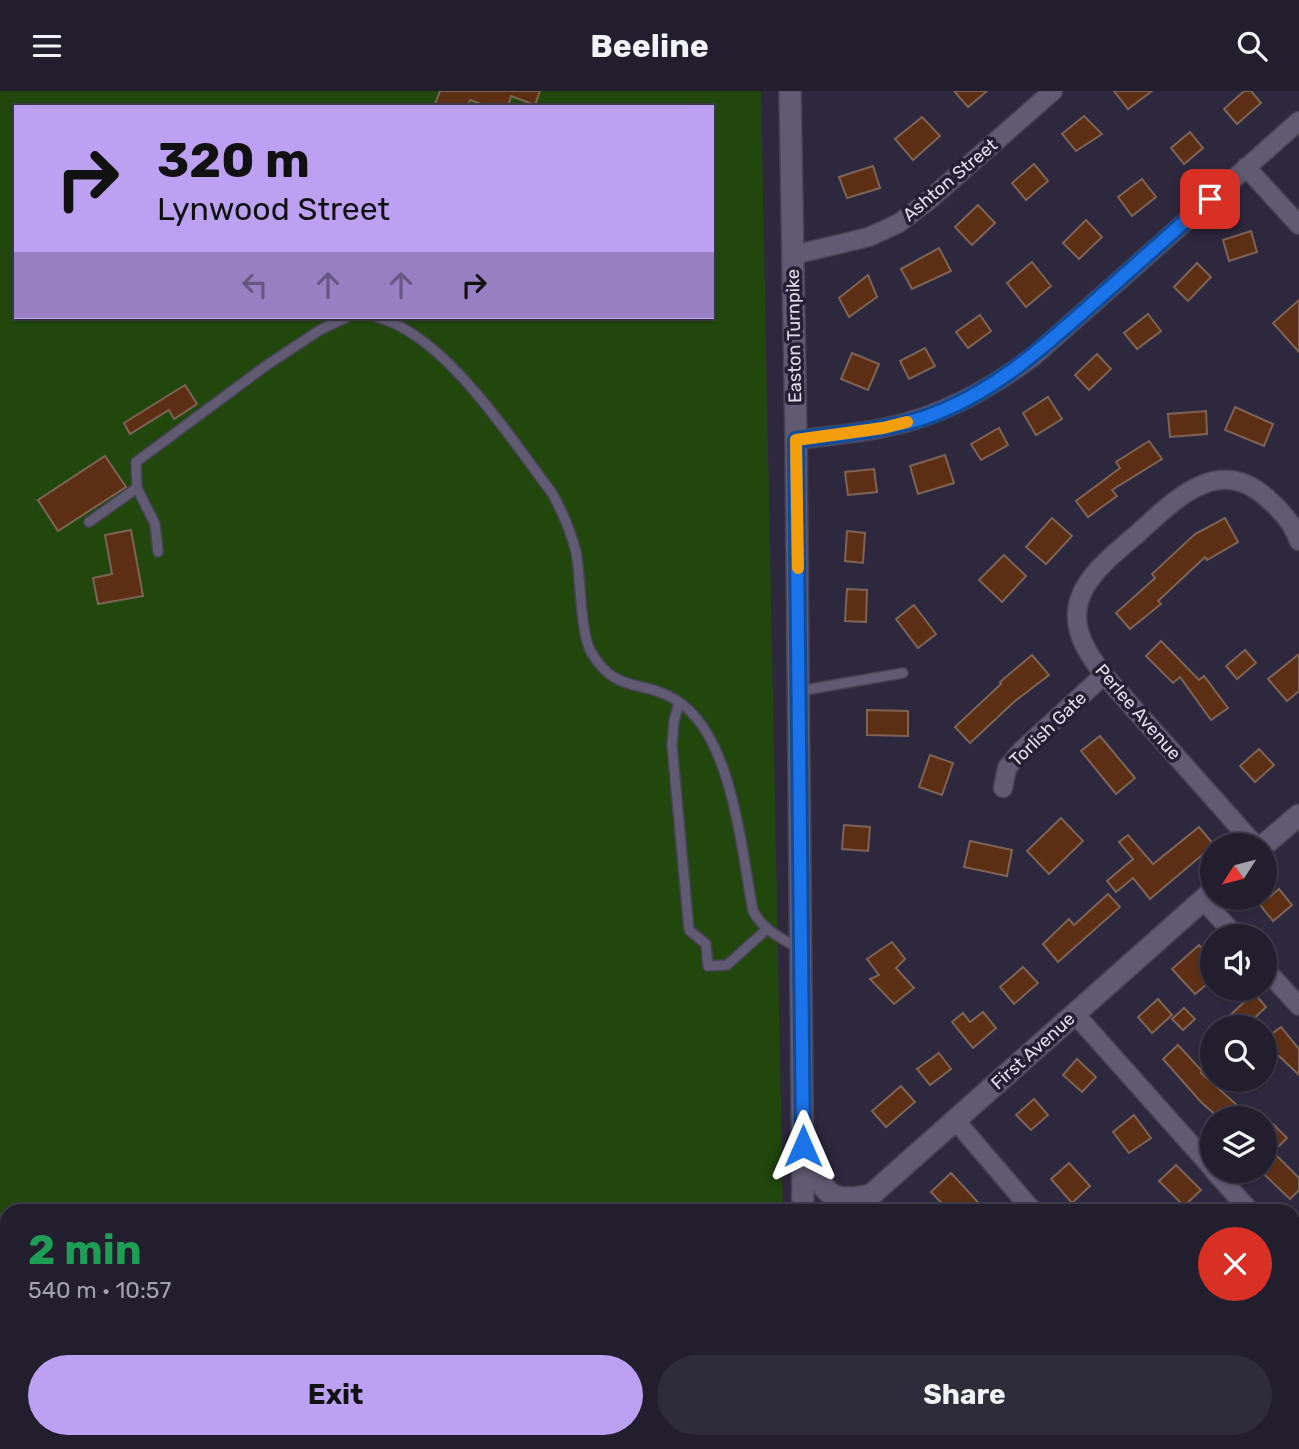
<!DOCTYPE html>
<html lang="en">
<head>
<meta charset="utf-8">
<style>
  :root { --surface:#221e2e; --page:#2e2b3a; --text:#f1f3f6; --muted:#a2a2aa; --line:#3f3c4a; --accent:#bca0f2 }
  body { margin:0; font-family:Rubik,sans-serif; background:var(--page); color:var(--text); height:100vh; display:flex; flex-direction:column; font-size:26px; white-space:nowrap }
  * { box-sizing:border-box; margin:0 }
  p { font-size:23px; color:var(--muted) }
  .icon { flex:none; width:38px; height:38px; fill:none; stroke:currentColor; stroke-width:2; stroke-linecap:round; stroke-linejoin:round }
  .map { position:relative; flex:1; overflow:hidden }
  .sheet { position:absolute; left:0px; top:1113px; width:1300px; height:245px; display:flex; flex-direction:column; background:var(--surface); border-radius:21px 21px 0 0; box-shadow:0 2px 5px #0004,0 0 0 2px var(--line) }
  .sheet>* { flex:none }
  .top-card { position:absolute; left:14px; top:14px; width:700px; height:214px; border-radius:0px; box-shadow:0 2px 5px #0004,0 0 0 2px var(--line); background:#bca0f2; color:#111; overflow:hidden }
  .needle { width:46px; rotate:234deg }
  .buttons { position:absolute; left:1200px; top:742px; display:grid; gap:14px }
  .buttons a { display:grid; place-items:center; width:77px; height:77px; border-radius:50%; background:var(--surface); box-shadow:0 2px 5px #0004,0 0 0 2px var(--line); font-size:35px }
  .pin { position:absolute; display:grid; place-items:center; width:60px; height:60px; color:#fff; margin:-30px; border-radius:14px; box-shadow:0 4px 10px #0006 }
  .me { position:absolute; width:77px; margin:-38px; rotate:0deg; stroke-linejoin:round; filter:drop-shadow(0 0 5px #0008) }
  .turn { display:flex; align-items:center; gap:24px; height:147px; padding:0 28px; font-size:32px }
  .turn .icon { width:91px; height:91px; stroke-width:2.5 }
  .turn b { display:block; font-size:49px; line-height:60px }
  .lanes { display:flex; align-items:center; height:66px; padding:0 28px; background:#0003; justify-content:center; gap:35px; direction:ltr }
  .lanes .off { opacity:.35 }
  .round { display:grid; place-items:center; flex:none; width:74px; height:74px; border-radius:37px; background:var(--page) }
  .overview { display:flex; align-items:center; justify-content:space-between; height:119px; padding:0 28px }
  h1 { font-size:42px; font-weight:700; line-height:52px; color:#1e9e55 }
  .button { display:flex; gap:14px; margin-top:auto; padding:14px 28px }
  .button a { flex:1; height:80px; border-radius:42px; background:var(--accent); color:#111; font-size:28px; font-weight:700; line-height:80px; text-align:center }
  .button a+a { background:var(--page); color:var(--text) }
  header { display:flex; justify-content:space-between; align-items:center; height:91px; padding:0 28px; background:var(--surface); font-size:32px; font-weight:700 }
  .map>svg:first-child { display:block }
  .green { fill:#21470d; fill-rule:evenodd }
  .building { fill:#5c2f15; stroke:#7d6356; stroke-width:2 }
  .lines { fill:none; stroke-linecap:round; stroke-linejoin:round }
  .lane-casing { stroke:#474254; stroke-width:12 }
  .street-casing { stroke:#474254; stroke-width:21 }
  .secondary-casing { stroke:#474254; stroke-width:24 }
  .lane { stroke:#605a72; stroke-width:9 }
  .street { stroke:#605a72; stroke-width:18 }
  .secondary { stroke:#605a72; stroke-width:21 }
  .route-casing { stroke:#114b97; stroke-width:18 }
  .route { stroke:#1a73e8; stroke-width:12 }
  .slow { stroke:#f59e0b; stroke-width:12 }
  .labels { text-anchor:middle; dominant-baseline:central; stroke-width:7; stroke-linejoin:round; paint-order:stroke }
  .street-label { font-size:18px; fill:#e1deec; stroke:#251f33 }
</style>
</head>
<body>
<header><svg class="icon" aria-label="menu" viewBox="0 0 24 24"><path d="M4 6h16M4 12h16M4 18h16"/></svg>Beeline<svg class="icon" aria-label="search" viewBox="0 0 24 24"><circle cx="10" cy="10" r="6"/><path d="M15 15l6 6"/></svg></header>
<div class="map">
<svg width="1299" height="1358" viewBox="0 0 1299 1358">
  <rect width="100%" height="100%" fill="#2e283e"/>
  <g class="green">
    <path d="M0,0H761L783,1120H7V1351H587L579,1358H0ZM16,16H712V226H16Z"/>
    <path d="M653,1351H729L734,1358H658Z"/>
  </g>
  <g class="building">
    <path d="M440,0H540L535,14L511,5L508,16H489L470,9L467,16H434Z"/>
    <path d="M954,0H987L968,16Z"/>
    <path d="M1114,0H1152L1128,18Z"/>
    <path d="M1244,0H1251L1261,12L1237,33L1224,18Z"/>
    <path d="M1084,25L1102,43L1076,60L1062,43Z"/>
    <path d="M922,26L940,45L913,69L895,48Z"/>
    <path d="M1190,41L1203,57L1184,73L1171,57Z"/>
    <path d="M1034,73L1048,90L1026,109L1012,92Z"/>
    <path d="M873,75L880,97L847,107L839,86Z"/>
    <path d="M1142,88L1156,106L1132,125L1118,106Z"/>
    <path d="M978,114L995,132L972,154L955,136Z"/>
    <path d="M1086,129L1102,146L1079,168L1063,152Z"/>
    <path d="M1251,140L1257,161L1229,170L1223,149Z"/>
    <path d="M939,157L951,180L912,198L901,178Z"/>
    <path d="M1032,171L1051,195L1026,216L1007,192Z"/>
    <path d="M1197,172L1211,186L1188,210L1174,196Z"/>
    <path d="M868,184L877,206L849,226L839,207Z"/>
    <path d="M1299,209V261L1273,232Z"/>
    <path d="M1148,223L1161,240L1137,258L1124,242Z"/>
    <path d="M980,224L991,240L968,257L956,241Z"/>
    <path d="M925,257L935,275L909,288L900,270Z"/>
    <path d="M852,262L879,273L868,299L841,288Z"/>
    <path d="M1097,263L1111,278L1089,299L1075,284Z"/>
    <path d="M185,294L197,313L174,328L169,319L130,343L124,332Z"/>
    <path d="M1048,306L1062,328L1036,344L1023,322Z"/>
    <path d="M1235,316L1273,333L1264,355L1225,339Z"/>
    <path d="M1206,320L1207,343L1170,346L1168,323Z"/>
    <path d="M999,337L1008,354L981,369L971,353Z"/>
    <path d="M1149,350L1162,368L1112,399L1117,405L1088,426L1076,410L1120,377L1116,371Z"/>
    <path d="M945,364L954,392L918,403L910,375Z"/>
    <path d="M105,365L126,396L58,440L38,409Z"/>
    <path d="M874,378L877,401L848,404L845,381Z"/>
    <path d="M1052,427L1072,445L1046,473L1026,456Z"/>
    <path d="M1225,427L1238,451L1207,469L1205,466L1158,510L1161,513L1130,538L1116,522L1155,487L1152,483L1195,443Z"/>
    <path d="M131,439L143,505L98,513L93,487L112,483L105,444Z"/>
    <path d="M847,440L865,442L863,472L845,470Z"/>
    <path d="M1004,464L1026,485L1002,511L979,489Z"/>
    <path d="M847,498L867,499L866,531L845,530Z"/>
    <path d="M914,514L936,543L918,557L896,528Z"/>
    <path d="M1161,550L1199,589L1204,585L1228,617L1211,629L1180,586L1173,592L1146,565Z"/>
    <path d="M1245,559L1256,572L1237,588L1226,575Z"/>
    <path d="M1299,563V600L1287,610L1268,588Z"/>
    <path d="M1032,564L1049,584L1015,610L970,652L955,636L1001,593L1000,591Z"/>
    <path d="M867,619L908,620V645L867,644Z"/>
    <path d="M1100,645L1135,687L1116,703L1081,660Z"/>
    <path d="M1259,658L1274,674L1255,691L1240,675Z"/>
    <path d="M930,664L953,672L942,704L919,696Z"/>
    <path d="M1061,727L1083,750L1049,783L1027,760Z"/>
    <path d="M844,734L870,736L868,760L842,758Z"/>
    <path d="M1199,736L1214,754L1150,808L1133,787L1116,801L1107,790L1133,768L1119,751L1128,744L1153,773Z"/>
    <path d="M970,750L1012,759L1007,785L964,776Z"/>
    <path d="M1279,798L1292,814L1273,830L1260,814Z"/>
    <path d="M1108,803L1120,816L1058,871L1043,853L1069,828L1074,834Z"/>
    <path d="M892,851L905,868L896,877L914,897L894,913L870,888L879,884L867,868Z"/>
    <path d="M1199,854L1213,869V888L1195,903L1172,878Z"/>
    <path d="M1023,876L1038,892L1014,913L1000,896Z"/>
    <path d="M1254,902L1266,916L1245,936H1237L1227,927Z"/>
    <path d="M1158,908L1172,924L1152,942L1138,926Z"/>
    <path d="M1184,917L1195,928L1183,939L1172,928Z"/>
    <path d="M983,921L996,937L973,957L952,931L963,922L970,931Z"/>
    <path d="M1281,936L1299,958V984L1279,965L1277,967L1265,953V948Z"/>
    <path d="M1178,954L1202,980L1201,982L1238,1015L1227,1027H1219L1201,1011L1163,968Z"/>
    <path d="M939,962L951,978L930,994L917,978Z"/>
    <path d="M1077,968L1096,986L1082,1001L1063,984Z"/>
    <path d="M901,995L915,1011L886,1036L872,1020Z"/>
    <path d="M1034,1008L1048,1024L1031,1039L1016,1024Z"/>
    <path d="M1134,1024L1151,1047L1129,1062L1113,1041Z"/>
    <path d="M1273,1033L1287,1047L1273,1061L1299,1087V1099L1290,1108L1265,1084V1040Z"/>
    <path d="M1069,1072L1090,1095L1072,1112L1051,1088Z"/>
    <path d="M1176,1074L1201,1099L1184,1115L1159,1090Z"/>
    <path d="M951,1082L965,1097L986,1120H949L931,1101Z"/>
  </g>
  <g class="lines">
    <g class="lane-casing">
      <g id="lane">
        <path d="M376,226C445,243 510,347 552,402C562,420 571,441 576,461C581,486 580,542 591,561C616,604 643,588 676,609C733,644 741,759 753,820C764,840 781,847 800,858"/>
        <path d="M137,397L155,433L158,461"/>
        <path d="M89,431L137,397L136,371L267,274L320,239L347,226"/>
        <path d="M799,600L903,582"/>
        <path d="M679,611L674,630L672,654L689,839L706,853L708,875L727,874L767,838"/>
      </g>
    </g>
    <g class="street-casing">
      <g id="street">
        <path d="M1246,76L1299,134"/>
        <path d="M793,164L869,146L899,132L928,110L1053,0"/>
        <path d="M796,349C825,345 854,343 883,337C940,326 988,299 1034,265L1299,30"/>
        <path d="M1003,697L1007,677L1022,659L1104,584"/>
        <path d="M1255,754L1104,584C1091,567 1078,549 1077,527C1075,491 1113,464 1137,443C1175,409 1218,362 1268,408C1282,420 1293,433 1299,450"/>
        <path d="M1203,809L1236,845"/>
        <path d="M1265,878L1299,915"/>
        <path d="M1075,923L1213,1078"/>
        <path d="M955,1029L1033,1120"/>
        <path d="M1214,1080L1250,1120"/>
        <path d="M1293,1168L1299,1175"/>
        <path d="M1293,1227L1299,1222"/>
        <path d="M1014,1351L1020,1358"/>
        <path d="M1234,1351L1240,1358"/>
        <path d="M1147,1358L1154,1351"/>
      </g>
    </g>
    <g class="secondary-casing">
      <g id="secondary">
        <path d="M790,0L796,349L803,1120"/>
        <path d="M1264,754L1299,724"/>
        <path d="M805,1060C823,1097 825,1115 871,1104"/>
        <path d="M853,1120L1213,800"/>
        <path d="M804,1351L805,1358"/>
        <path d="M599,1358L606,1351"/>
      </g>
    </g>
    <use href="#lane" class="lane"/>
    <use href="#street" class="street"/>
    <use href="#secondary" class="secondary"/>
  </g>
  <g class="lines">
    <g class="route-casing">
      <path id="route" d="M803,1055L796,349C838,343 882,340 923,327C994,303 1047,253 1102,204C1138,172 1174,140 1210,108"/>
    </g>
    <use href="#route" class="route"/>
    <path class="slow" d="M798,477L796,349L883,337L907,331"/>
  </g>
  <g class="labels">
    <g class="street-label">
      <text transform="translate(950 89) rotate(-40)">Ashton Street</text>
      <text transform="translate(794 245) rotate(-91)">Easton Turnpike</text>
      <text transform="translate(1138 621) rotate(49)">Perlee Avenue</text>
      <text transform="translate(1048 638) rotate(-44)">Torlish Gate</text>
      <text transform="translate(1033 960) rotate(-42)">First Avenue</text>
    </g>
  </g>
</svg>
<div class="buttons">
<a><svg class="needle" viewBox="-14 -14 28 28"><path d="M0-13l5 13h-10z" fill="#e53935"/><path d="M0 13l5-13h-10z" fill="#a2a2aa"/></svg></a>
<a><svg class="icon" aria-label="sound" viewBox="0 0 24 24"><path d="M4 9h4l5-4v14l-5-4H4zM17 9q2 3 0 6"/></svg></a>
<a><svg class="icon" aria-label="search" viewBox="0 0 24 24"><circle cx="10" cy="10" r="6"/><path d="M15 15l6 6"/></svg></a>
<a><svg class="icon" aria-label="layers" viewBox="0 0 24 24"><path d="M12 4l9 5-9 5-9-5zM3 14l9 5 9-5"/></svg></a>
</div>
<div class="pin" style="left:1210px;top:108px;background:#d93025"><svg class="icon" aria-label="arrive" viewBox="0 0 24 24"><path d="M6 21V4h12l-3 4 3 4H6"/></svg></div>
<svg class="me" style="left:803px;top:1055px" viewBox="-20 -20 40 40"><path d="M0-17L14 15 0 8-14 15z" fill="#1a73e8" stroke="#fff" stroke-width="4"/></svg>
<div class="top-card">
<div class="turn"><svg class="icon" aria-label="right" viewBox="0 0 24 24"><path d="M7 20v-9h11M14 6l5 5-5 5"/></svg><div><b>320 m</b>Lynwood Street</div></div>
<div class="lanes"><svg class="icon off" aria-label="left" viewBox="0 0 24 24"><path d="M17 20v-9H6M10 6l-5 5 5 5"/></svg><svg class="icon off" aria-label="ahead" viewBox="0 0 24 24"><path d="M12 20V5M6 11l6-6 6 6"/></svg><svg class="icon off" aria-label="ahead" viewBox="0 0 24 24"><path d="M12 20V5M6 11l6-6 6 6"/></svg><svg class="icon" aria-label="right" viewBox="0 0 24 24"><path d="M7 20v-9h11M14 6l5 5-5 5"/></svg></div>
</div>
<section class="sheet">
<div class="overview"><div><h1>2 min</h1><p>540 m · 10:57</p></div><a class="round" style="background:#d93025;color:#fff"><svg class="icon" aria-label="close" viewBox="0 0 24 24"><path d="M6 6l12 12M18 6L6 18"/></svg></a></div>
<div class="button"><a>Exit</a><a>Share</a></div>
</section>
</div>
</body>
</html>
